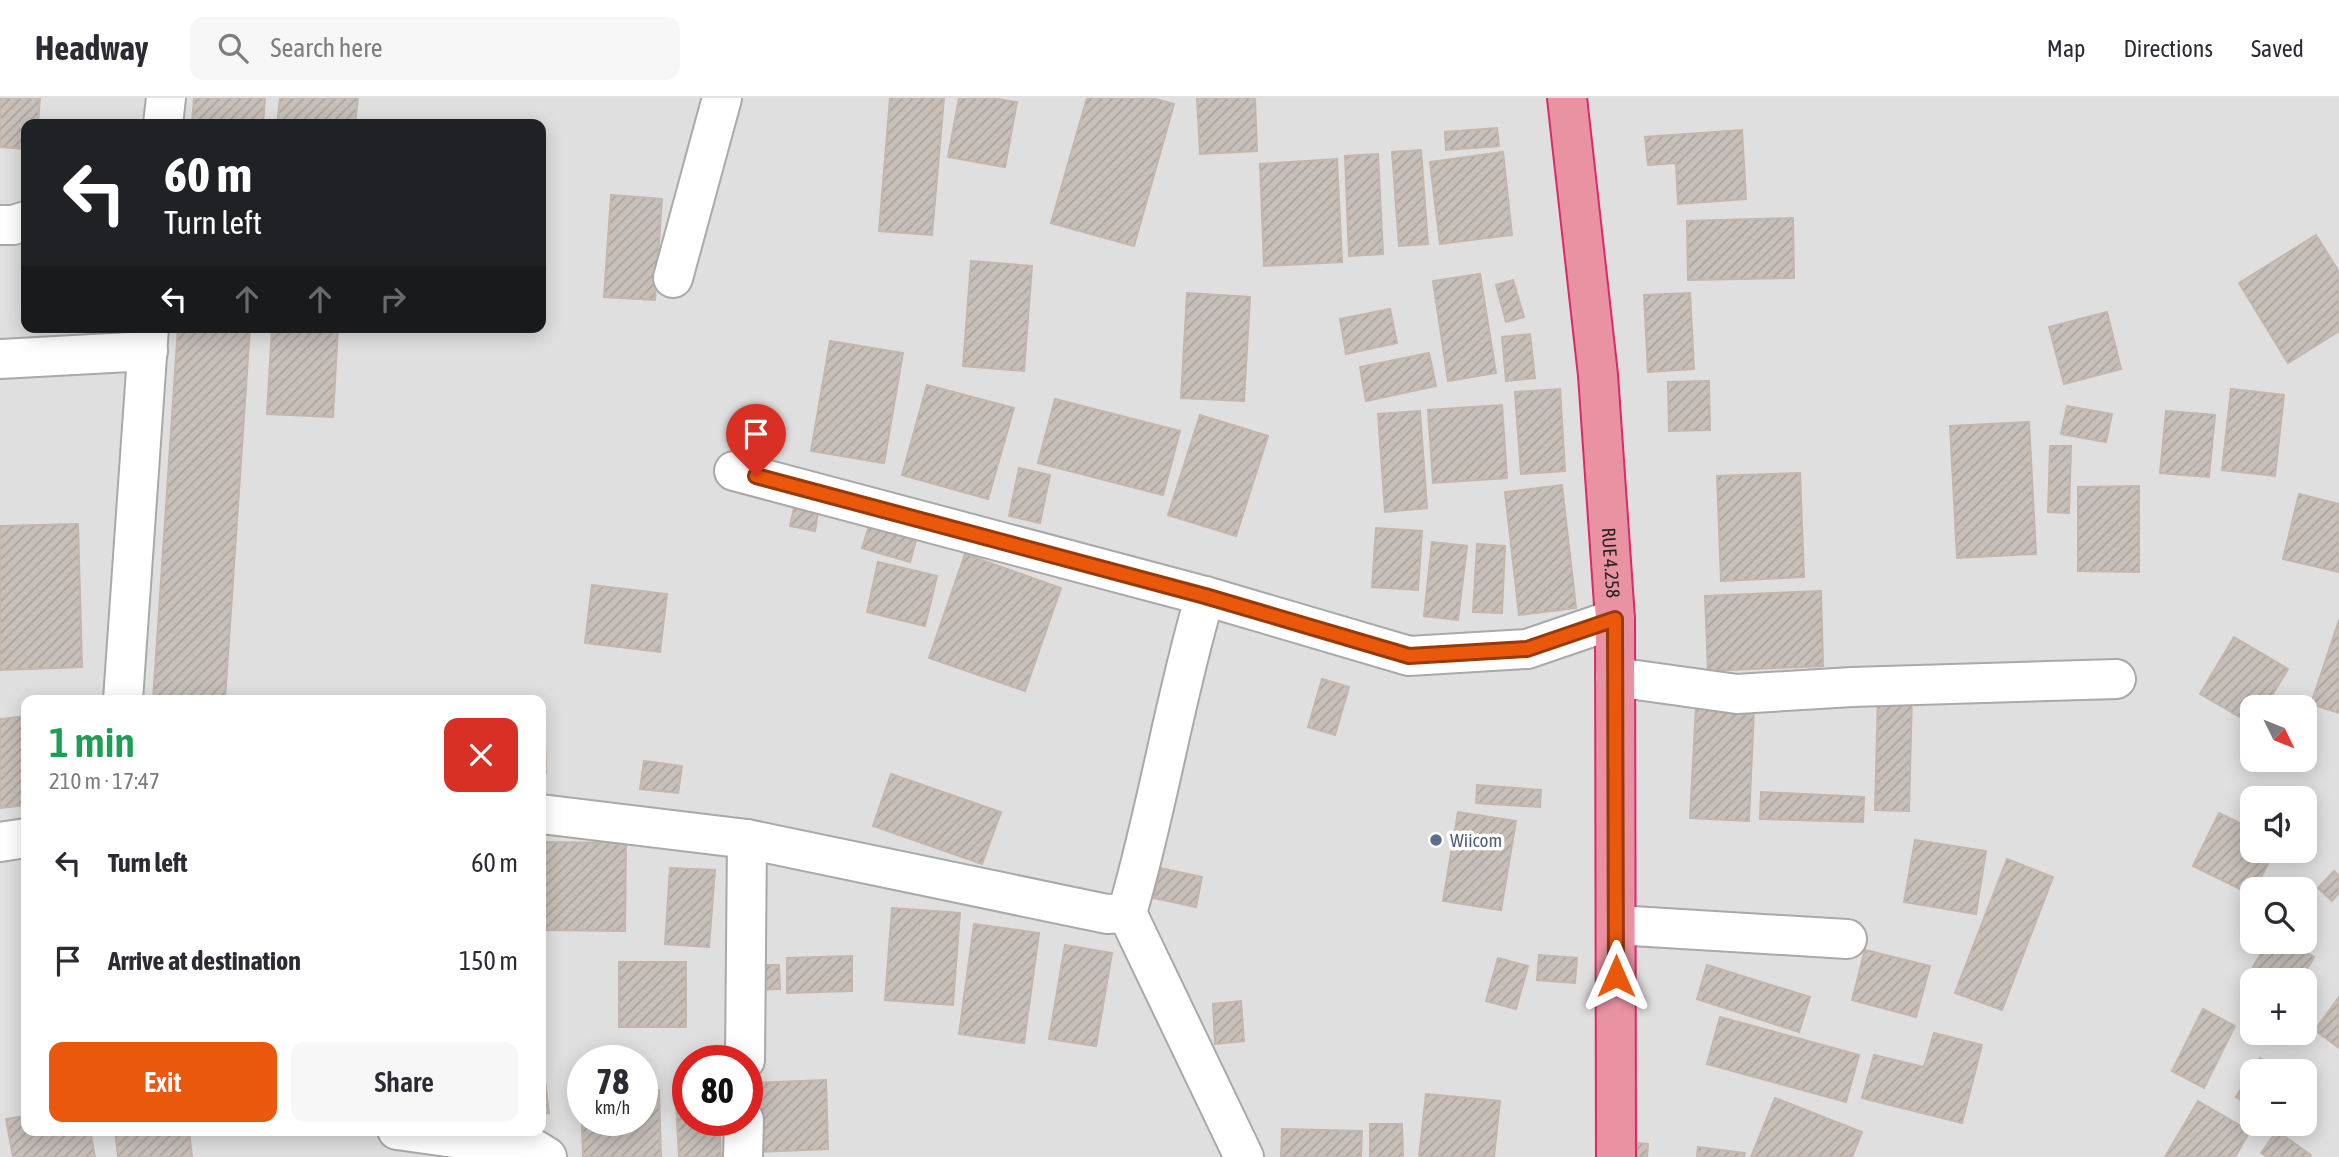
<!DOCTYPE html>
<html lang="en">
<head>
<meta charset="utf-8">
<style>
  :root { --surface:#fff; --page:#f7f7f7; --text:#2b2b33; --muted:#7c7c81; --line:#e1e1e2; --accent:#ea580c }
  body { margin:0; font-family:"Asap Condensed",sans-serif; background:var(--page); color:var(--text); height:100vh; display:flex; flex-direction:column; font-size:26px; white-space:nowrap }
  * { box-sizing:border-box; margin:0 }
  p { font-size:23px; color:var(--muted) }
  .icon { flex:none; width:38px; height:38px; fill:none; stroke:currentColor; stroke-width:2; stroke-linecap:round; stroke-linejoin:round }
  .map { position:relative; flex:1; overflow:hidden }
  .panel { position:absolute; left:21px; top:597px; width:525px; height:441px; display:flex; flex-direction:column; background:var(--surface); border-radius:14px; box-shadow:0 4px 18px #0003 }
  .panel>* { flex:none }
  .hud { position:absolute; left:21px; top:21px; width:525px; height:214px; border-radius:14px; box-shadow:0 4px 18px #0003; background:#202124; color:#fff; overflow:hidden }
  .needle { width:46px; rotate:133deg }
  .tools { position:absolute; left:2240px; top:597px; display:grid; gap:14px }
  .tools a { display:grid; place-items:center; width:77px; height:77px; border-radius:14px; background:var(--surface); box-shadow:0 4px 18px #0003; font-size:35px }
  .speed { position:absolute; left:567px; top:947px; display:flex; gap:14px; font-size:35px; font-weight:700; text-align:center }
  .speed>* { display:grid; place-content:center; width:91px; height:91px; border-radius:50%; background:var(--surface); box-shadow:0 4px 18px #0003; line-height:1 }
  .speed small { font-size:18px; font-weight:400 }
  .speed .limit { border:10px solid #d22; background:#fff; color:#111 }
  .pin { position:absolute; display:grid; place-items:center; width:60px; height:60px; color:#fff; margin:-72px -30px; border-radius:50% 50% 50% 0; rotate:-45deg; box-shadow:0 0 7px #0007 }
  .pin .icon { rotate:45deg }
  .me { position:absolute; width:77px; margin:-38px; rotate:0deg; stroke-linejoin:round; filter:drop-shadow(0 0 5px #0008) }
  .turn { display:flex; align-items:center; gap:24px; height:147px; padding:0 28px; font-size:32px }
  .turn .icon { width:91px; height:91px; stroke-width:2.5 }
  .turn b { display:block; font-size:49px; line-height:60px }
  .lanes { display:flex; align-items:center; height:66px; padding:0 28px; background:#0003; justify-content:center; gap:35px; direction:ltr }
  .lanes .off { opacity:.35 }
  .round { display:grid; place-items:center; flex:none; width:74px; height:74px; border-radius:14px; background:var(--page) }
  .overview { display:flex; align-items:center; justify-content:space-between; height:119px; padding:0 28px }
  h1 { font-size:42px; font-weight:600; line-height:52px; color:#1e9e55 }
  .primary-button { display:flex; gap:14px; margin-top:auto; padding:14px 28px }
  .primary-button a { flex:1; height:80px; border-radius:14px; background:var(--accent); color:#fff; font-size:28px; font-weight:600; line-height:80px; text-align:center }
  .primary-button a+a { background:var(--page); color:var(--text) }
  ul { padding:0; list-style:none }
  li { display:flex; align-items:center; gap:21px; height:98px; padding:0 28px }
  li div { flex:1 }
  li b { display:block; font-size:26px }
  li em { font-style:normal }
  header { display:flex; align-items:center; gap:42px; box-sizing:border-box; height:98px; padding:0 35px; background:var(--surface); border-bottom:2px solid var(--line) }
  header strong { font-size:33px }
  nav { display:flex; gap:38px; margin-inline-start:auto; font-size:24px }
  .search { width:490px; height:63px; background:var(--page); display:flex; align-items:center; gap:18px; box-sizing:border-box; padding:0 24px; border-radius:14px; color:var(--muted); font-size:26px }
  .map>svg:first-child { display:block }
  .residential { fill:#e0dfdf; fill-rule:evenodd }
  .building { fill:url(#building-hatch); stroke:#c4b6ab; stroke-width:2 }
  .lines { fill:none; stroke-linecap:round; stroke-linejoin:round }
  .minor-casing { stroke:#a9a9a9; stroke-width:42 }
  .highway-casing { stroke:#dc2a67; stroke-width:42 }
  .minor { stroke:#fff; stroke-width:38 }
  .highway { stroke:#e892a2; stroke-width:38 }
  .route-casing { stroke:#983908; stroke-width:18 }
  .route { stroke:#ea580c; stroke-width:12 }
  .service-dot { fill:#5c6f8a; stroke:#fff; stroke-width:2.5 }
  .labels { text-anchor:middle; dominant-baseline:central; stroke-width:7; stroke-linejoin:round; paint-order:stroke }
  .street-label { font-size:19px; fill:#222; stroke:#fff }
  .service-label { font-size:19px; fill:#4e5e75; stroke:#fff; text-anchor:start }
</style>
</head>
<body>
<header>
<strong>Headway</strong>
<div class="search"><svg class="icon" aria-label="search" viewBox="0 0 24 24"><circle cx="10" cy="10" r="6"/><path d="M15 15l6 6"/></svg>Search here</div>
<nav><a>Map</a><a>Directions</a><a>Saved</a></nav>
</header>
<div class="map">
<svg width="2339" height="1059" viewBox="0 0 2339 1059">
  <defs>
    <pattern id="building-hatch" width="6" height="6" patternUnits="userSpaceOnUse" patternTransform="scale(1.75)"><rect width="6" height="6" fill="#c7bfb8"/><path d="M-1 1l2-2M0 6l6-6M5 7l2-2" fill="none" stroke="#aba49e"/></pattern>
  </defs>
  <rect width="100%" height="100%" fill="#f2efe9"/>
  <path class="residential" d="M0,0H2339V1059H0ZM26,26H541V229H26ZM26,602H541V1032H26ZM2252,609H2305V662H2252ZM2252,700H2305V752H2252ZM2252,791H2305V844H2252ZM2252,882H2305V934H2252ZM583,962H642V1022H583ZM688,962H747V1022H688ZM2252,973H2305V1026H2252Z"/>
  <g class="building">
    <path d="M0,0H40L38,26H26V51L0,49Z"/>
    <path d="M194,0H265L263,26H192Z"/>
    <path d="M280,0H358L355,26H277Z"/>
    <path d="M890,0H944L932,137L879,133Z"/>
    <path d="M959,0H991L1017,4L1005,69L948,59Z"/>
    <path d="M1087,0H1152L1174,6L1134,148L1051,125Z"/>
    <path d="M1197,0H1255L1257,53L1200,56Z"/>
    <path d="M1497,30L1499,48L1446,52L1445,34Z"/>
    <path d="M1742,32L1746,101L1678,106L1676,65L1648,67L1645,39Z"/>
    <path d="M1421,52L1428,146L1399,148L1392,54Z"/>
    <path d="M1503,54L1512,137L1440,146L1430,64Z"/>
    <path d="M1378,56L1383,156L1349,158L1345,58Z"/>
    <path d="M1337,61L1342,164L1264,168L1260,66Z"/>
    <path d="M611,97L662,101L655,202L604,199Z"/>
    <path d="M1793,120L1794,180L1688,182L1687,123Z"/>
    <path d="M2316,137L2339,174V233L2288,265L2239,185Z"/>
    <path d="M971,163L1032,168L1024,273L963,268Z"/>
    <path d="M1480,176L1496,275L1448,283L1433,183Z"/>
    <path d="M1513,182L1524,219L1506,224L1496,187Z"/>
    <path d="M1187,195L1250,199L1244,303L1181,300Z"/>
    <path d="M1690,195L1694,271L1648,274L1644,197Z"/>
    <path d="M1390,211L1397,245L1346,256L1340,221Z"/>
    <path d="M2107,214L2121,271L2064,286L2049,229Z"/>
    <path d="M178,229H250L225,602H153Z"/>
    <path d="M272,229H338L333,319L267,316Z"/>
    <path d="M1530,236L1535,280L1506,283L1502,239Z"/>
    <path d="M830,243L903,255L884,365L811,353Z"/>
    <path d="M1429,255L1436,288L1366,303L1360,269Z"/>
    <path d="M1709,283L1710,332L1669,333L1668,284Z"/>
    <path d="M927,287L1014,310L988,401L902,377Z"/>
    <path d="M1560,291L1565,373L1521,376L1515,294Z"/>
    <path d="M2231,291L2284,297L2275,378L2222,372Z"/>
    <path d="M1055,301L1180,333L1163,397L1038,365Z"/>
    <path d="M1502,307L1507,380L1433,385L1428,312Z"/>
    <path d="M2067,308L2112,316L2106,344L2061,336Z"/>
    <path d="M1420,313L1427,410L1385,414L1378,316Z"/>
    <path d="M2166,313L2215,317L2209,379L2160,375Z"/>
    <path d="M1200,317L1268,338L1236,438L1168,417Z"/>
    <path d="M2029,324L2036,456L1957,460L1950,328Z"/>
    <path d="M2050,348H2071L2069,415L2048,414Z"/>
    <path d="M1019,370L1050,377L1040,425L1009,418Z"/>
    <path d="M1800,375L1804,479L1721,483L1717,378Z"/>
    <path d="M1562,387L1576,510L1519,517L1505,394Z"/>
    <path d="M2139,388V474L2078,473V389Z"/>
    <path d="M2299,396L2339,406V474L2283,461Z"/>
    <path d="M794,410L818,414L815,433L790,428Z"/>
    <path d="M870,425L917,439L910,464L862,450Z"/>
    <path d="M78,426L82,569L0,572V428Z"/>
    <path d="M1376,430L1422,433L1418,492L1372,489Z"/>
    <path d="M1432,444L1467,448L1458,522L1424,518Z"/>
    <path d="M1477,446L1505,448L1502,515L1473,514Z"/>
    <path d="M965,456L1061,490L1025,593L929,560Z"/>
    <path d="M878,464L937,478L925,528L867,514Z"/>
    <path d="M592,487L667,496L660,554L585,545Z"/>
    <path d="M1821,493L1823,568L1708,573L1705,498Z"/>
    <path d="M2339,522V615L2311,606Z"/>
    <path d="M2234,539L2288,571L2265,609H2252V626L2200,596Z"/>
    <path d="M1322,581L1349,589L1335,637L1308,629Z"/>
    <path d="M1878,596H1912L1909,713L1875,712Z"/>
    <path d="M1696,608L1754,611L1749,723L1690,720Z"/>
    <path d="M541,611H544L546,675H541Z"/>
    <path d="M26,618V707L0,710V621Z"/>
    <path d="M644,663L682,668L678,695L640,691Z"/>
    <path d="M891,676L1001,714L982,766L873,728Z"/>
    <path d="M1477,687L1541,692L1540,709L1476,705Z"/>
    <path d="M1761,694L1864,699L1863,724L1760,721Z"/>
    <path d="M1458,714L1516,723L1501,812L1443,803Z"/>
    <path d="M2219,715L2252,731V752H2275L2255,791H2252V797L2193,768Z"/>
    <path d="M1915,742L1986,753L1976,816L1904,804Z"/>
    <path d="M541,744L626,745L625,833L541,832Z"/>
    <path d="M2007,761L2053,779L2002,912L1955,895Z"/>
    <path d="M670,770L715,772L709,849L665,846Z"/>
    <path d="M1160,770L1202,779L1196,809L1154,800Z"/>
    <path d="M2334,773L2339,778V795L2332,803L2318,790Z"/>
    <path d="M892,810L960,815L953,907L885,902Z"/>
    <path d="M974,826L1039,835L1024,945L959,936Z"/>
    <path d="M2268,844H2286L2314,859L2301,882H2275L2253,869Z"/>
    <path d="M1065,847L1112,855L1096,948L1049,941Z"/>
    <path d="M1865,852L1930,868L1916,919L1852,902Z"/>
    <path d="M1539,857L1577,860L1575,885L1537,882Z"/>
    <path d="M852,858V893L787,895V860Z"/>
    <path d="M1498,860L1528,868L1516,911L1486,903Z"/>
    <rect x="619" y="864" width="67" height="65"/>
    <path d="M757,867H779L780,891L758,892Z"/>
    <path d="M1707,867L1810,899L1799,934L1697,901Z"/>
    <path d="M2339,899V950L2315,932Z"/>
    <path d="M1241,903L1244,943L1215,946L1213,906Z"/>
    <path d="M2203,911L2235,928L2204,990L2172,973Z"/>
    <path d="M1720,919L1859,957L1846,1004L1707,966Z"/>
    <path d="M1934,935L1982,947L1962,1025L1862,1000L1874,957L1924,969Z"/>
    <path d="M541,950L549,1015L541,1016Z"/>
    <path d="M2260,960L2282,973H2252V1009L2236,999Z"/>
    <path d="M826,982L828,1051L754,1054L752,985Z"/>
    <path d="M688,985V1022H719L721,1059H679L675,986Z"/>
    <path d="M642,992H659L661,1059H583L581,995L583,1022H642Z"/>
    <path d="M1426,996L1500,1003L1494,1059H1419Z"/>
    <path d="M1775,1000L1862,1034L1852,1059H1751Z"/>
    <path d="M2198,1003L2250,1033L2235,1059H2165Z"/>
    <path d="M26,1018V1032H90L95,1059H13L6,1021Z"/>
    <path d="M1370,1026H1402L1403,1059H1370Z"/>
    <path d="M1282,1031L1362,1033L1361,1059H1281Z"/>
    <path d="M115,1032H189L192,1059H118Z"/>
    <path d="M2277,1033L2311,1057L2310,1059H2267L2261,1055Z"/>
    <path d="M1635,1045L1648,1046L1647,1059H1634Z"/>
    <path d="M1698,1049L1745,1055L1744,1059H1697Z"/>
  </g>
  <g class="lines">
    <g class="minor-casing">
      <g id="minor">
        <path d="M163,26L166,0"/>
        <path d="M0,127H13L26,123"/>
        <path d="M673,180L722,0"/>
        <path d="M0,261L148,253"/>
        <path d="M734,373L1205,498L1409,558L1527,551L1615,521"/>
        <path d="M1615,579L1737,596L1852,589L2116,581"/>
        <path d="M123,602L149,229"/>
        <path d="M541,716L747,741L1107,816L1127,815C1158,710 1174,602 1205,498"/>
        <path d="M0,744L26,740"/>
        <path d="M1127,815L1244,1059"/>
        <path d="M1616,827L1847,841"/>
        <path d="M745,962L747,741"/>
        <path d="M397,1032L534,1051L547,1059"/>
        <path d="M743,1059L744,1022"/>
      </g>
    </g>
    <g class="highway-casing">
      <g id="highway">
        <path id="s1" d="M1567,0L1598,277L1615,521L1616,1059"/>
      </g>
    </g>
    <use href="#minor" class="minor"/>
    <use href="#highway" class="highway"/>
  </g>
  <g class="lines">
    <g class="route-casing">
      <path id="route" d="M756,378L1205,498L1409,558L1527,551L1615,521L1616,878"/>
    </g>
    <use href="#route" class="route"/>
  </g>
  <circle class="service-dot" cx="1436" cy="742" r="7"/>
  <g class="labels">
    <g class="street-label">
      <text stroke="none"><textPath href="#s1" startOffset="467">RUE 4.258</textPath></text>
    </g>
    <g class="service-label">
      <text x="1450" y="742">Wiicom</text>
    </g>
  </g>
</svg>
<div class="tools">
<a><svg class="needle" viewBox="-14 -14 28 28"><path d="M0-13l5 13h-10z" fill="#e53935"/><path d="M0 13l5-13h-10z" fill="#7c7c81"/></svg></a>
<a><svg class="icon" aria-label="sound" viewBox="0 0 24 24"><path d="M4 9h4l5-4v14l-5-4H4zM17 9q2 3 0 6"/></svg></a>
<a><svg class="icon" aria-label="search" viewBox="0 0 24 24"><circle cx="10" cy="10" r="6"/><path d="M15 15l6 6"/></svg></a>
<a>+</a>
<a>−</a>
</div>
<div class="speed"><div>78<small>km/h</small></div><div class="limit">80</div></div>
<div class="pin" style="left:756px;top:378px;background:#d93025"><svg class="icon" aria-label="arrive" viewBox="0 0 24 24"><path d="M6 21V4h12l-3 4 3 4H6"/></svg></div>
<svg class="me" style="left:1616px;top:878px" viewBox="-20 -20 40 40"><path d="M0-17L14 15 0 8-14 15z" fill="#ea580c" stroke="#fff" stroke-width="4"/></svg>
<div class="hud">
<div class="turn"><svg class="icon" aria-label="left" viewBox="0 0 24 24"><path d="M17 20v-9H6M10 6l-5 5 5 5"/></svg><div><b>60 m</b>Turn left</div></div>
<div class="lanes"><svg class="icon" aria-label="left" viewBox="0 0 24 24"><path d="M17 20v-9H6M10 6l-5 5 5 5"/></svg><svg class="icon off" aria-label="ahead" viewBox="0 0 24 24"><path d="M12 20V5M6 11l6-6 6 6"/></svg><svg class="icon off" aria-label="ahead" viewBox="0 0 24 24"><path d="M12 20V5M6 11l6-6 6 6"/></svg><svg class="icon off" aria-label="right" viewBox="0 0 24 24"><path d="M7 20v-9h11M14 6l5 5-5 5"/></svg></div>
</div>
<section class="panel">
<div class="overview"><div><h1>1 min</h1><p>210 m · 17:47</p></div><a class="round" style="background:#d93025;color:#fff"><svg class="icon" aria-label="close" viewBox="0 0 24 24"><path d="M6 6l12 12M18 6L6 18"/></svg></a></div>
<ul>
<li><svg class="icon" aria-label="left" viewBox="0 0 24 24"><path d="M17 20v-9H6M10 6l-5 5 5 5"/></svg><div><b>Turn left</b></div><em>60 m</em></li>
<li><svg class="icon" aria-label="arrive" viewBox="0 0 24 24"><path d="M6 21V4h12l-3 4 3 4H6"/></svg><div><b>Arrive at destination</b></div><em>150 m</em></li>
</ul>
<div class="primary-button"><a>Exit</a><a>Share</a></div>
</section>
</div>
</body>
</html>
